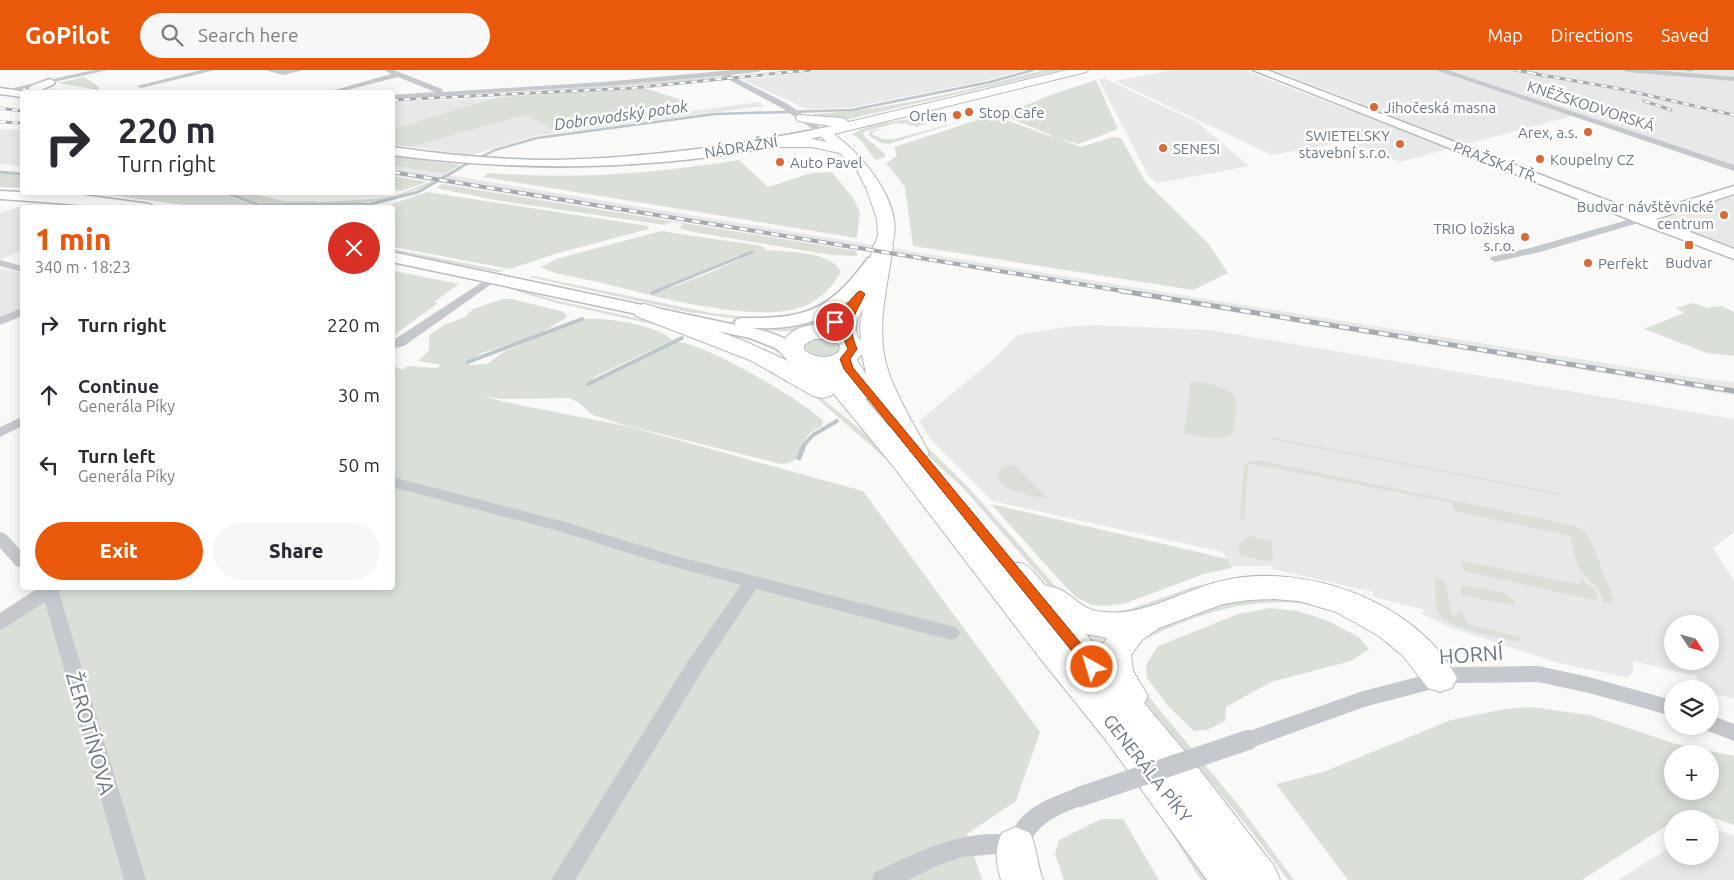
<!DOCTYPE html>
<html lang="en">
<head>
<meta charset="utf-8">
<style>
  :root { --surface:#fff; --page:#f7f7f7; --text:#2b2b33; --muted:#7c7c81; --accent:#ea580c }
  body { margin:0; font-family:Ubuntu,sans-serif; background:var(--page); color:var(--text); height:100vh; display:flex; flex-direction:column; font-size:19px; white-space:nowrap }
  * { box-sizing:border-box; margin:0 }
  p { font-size:16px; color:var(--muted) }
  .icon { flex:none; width:28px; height:28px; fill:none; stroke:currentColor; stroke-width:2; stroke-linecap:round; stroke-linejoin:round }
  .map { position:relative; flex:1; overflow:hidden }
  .side { position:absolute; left:20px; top:135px; width:375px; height:385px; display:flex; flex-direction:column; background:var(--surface); border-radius:5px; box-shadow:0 2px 12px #0003 }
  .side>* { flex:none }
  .top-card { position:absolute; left:20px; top:20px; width:375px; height:105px; border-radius:5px; box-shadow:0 2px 12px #0003; background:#fff; color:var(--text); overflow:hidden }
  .needle { width:32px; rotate:126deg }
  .tools { position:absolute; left:1664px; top:545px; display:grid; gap:10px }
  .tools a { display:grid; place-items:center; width:55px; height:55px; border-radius:50%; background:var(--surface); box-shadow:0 2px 12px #0003; font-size:25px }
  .pin { position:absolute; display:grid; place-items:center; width:42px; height:42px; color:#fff; margin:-21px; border:2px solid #fff; border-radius:50%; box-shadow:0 1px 5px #0007 }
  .me { position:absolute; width:55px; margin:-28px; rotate:321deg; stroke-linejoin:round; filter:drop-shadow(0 0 4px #0008) }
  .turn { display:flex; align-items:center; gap:18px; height:105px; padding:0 15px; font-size:22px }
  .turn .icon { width:65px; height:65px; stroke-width:2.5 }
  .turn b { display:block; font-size:35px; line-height:42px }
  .round { display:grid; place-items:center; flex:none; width:52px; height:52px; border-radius:26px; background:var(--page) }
  .headline { display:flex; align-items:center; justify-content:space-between; height:85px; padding:0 15px }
  h1 { font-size:30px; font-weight:800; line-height:38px; color:var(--accent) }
  .button { display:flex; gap:10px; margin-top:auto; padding:10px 15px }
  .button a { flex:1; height:58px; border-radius:30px; background:var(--accent); color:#fff; font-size:20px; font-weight:800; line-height:58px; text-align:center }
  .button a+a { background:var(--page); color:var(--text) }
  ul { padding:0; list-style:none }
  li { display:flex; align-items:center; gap:15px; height:70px; padding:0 15px }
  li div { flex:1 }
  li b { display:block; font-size:19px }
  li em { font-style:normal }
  header { display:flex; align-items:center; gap:30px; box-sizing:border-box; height:70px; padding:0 25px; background:var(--accent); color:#fff }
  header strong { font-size:24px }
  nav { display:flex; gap:28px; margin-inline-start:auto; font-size:18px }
  .search { width:350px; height:45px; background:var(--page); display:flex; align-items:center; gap:12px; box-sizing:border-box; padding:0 18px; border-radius:28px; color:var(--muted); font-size:19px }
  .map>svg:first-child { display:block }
  .built { fill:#e7e8e8; fill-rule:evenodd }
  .green { fill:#dae0d8; fill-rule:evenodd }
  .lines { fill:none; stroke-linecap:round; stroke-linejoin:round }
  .stream-far3 { stroke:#bdc6cb; stroke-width:2.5 }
  .stream-far2 { stroke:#bdc6cb; stroke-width:3 }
  .stream-far1 { stroke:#bdc6cb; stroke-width:4 }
  .stream { stroke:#bdc6cb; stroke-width:5 }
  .secondary-casing { stroke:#b8bcc0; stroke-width:3 }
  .primary-casing { stroke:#b8bcc0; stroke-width:2 }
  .highway-casing { stroke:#b8bbbe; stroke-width:2 }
  .street { fill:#c5c8cc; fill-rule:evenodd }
  .secondary { fill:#fff; fill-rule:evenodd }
  .primary { fill:#fff; fill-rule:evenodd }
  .highway { fill:#fff; fill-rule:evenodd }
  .rail-far2-casing { stroke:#a6abb1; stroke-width:3 }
  .rail-far1-casing { stroke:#a6abb1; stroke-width:4 }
  .rail-casing { stroke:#a6abb1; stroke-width:5 }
  .rail-far2 { stroke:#fff; stroke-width:2; stroke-dasharray:6; stroke-linecap:butt }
  .rail-far1 { stroke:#fff; stroke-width:2.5; stroke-dasharray:8; stroke-linecap:butt }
  .rail { stroke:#fff; stroke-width:3; stroke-dasharray:10; stroke-linecap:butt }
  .street-bridge { stroke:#c5c8cc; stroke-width:20 }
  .route { fill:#ea580c; stroke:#983908 }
  .poi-dot { fill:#da6a35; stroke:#fff; stroke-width:2 }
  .labels { text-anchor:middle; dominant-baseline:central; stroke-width:5; stroke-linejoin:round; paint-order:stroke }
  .far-street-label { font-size:15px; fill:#6a7786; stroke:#fff }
  .far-poi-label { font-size:15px; fill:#6a7786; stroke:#fff; text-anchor:start }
  .far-water-label { font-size:16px; font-style:italic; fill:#667781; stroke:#fff }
  .street-label { font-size:18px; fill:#6a7786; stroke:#fff }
  .near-street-label { font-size:21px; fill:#6a7786; stroke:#fff }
</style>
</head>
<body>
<header>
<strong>GoPilot</strong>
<div class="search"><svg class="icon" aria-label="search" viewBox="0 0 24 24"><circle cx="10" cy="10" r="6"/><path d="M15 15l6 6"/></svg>Search here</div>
<nav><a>Map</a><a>Directions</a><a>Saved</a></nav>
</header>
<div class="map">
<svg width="1734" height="810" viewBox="0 0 1734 810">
  <rect width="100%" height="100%" fill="#f9f9f7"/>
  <g class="built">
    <path d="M823,0H1024L984,11L849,38L807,39L743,10Z"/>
    <path d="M1172,0H1244L1345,39L1360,33L1274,0H1734V99L1572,46L1400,92L1349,71L1272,85L1115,11Z"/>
    <path d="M1098,9H1106L1197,52L1249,96L1158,113L1149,107Z"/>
    <path d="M487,28L492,30L393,59L392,32Z"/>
    <path d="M760,32L764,36L535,66L472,85L411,77L525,45L552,59Z"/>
    <path d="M0,59L22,60V96L0,94Z"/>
    <path d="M393,96L989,194L1704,309L1734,312V325L919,190L393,105Z"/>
    <path d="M1734,122V180L1659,151Z"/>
    <path d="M27,134L43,137L22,138V180L0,190V143Z"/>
    <path d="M0,198L22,203V239L0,248Z"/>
    <path d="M1093,255L1211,260L1734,349V462L1713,478L1734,511V629L1710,623V619H1702L1696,606L1633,591V600L1630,606L1625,607L1559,593L1449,557L1422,544L1425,540L1373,527V522L1273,499L1272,496H1231L1223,482L992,431L931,370L919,351L994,289L1017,265L1066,257ZM1672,554H1710V591H1672Z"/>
    <path d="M1710,757L1734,766V810H1618L1672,776V786H1710Z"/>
  </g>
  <g class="green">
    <path d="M1044,0H1061L853,48L844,50L816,47L813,44C888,41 971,19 1044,0Z"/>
    <path d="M84,7L99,17V20L58,13Z"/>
    <path d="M715,7L724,9L530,23L492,24Z"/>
    <path d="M1096,10L1118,59L1079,74L1057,68L1081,77L1113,67L1121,68L1145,111L1208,173L1228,203L1193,220L913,176L905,117L886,93L897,86L894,77L993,45L1055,68C1044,60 1014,53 1005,44L1053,24Z"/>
    <path d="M644,18L682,30L690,40L552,59L525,45L411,77L393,75V59L498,27Z"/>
    <path d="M917,49L924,51L927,54L915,57V55L908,56L909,54L897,53L863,62L864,66L885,84V87L876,90C869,83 862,67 852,65C862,55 903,49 917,49Z"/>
    <path d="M959,52L889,74L881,73L868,65L871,61L884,58L873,62L872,64L882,69H894Z"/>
    <path d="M393,86L454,94L460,95L444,104L393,96Z"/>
    <path d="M739,90L768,117L812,103L832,102L853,128L860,142L857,168L483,107L489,103C573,110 656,103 739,90Z"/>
    <path d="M0,103L22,106V118L0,117Z"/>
    <path d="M393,106L427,112L401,121L393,120Z"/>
    <path d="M432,111L434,112C395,132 353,135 310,136C293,136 277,136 260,133C249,131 238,126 227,123H250L285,131H317L316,132L377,129L394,126Z"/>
    <path d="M442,114L857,181V186L832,185L693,162L679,158L683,154L671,152L665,155L495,130L436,118Z"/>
    <path d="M427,122L648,156L649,159L558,183L510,199L393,177L392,138L383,137Z"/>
    <path d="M89,123H218L254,135L270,137L373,134L368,138H238L233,134L228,135L230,137C183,138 136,127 89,123Z"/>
    <path d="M661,161L762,176L766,180C787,182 832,181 841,202C832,218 820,230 802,237C755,254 653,226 603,213C588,209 552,205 541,197L556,189ZM737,186L742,188C729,194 669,222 659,219Z"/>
    <path d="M393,179L505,201L497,202L393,182Z"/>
    <path d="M393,201L459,214L434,232L438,233L393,266Z"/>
    <path d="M533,206L711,243L758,248L752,251L688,242L529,207Z"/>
    <path d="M516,219L559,231L672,256L665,257L557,233L516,221Z"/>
    <path d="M502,229H511L561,241L566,244L567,247L538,265L482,283L467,292L470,295L487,294L503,282L579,250C597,245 658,255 671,269V271L594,307L592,309L597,311C614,301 658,275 675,272C700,270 804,331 823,351L822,356C816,359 809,362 806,368C797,382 804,392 781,394L617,353L593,345L578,332L569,328L501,329L481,325L504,332L631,357L863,421L1040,662L1016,731L967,764L982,810H0V548L45,518H392L393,296L404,300L405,297L409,296L436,298L441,295L418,291L429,280V267L431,264L444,255L465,247L473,239Z"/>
    <path d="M1693,233L1708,238L1722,236L1734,242V286L1707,283L1644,259L1684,243L1676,238Z"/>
    <path d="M842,235C824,265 792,262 761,260L763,257L832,241Z"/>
    <path d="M827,267L841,274V281L832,287L812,288L800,276L807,270Z"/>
    <path d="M1191,311C1204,313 1232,315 1236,331C1238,340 1234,353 1233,363C1218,373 1200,366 1184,363Z"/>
    <path d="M817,324L864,363L888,385L1078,622L1207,810H1201L1157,741L1072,622L916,423L885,388L814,326Z"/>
    <path d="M1270,367L1558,423L1561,425L1271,369Z"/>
    <path d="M918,368L969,418L1066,528L1062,531L964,419L924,382Z"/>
    <path d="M1250,391H1262L1572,455L1582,460L1590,468L1614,530L1611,533L1603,532L1599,520L1578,498L1570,466L1455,441L1452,433L1252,394L1248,395L1244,453L1240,448L1244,396Z"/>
    <path d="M1014,395L1048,429C1036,426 995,422 999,404C1000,395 1007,395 1014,395Z"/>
    <path d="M991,434L1228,489L1232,498L1204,504L1126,533L1106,536L1092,535L1076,527L1062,513Z"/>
    <path d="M1250,466L1272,472L1273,492L1240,486C1237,476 1240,470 1250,466Z"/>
    <path d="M1462,491L1582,515L1580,508L1595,520L1598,531L1464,501Z"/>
    <path d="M1238,507L1235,511L1141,542L1119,543L1193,517Z"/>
    <path d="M1437,507L1443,510L1446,514L1452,545L1456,546L1457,540L1463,541L1467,554L1519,567L1520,570C1511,574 1450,556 1442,548C1434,541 1436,520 1435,510Z"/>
    <path d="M1463,515L1505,523L1513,529L1515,536L1462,525L1461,519Z"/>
    <path d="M1289,527L1311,535C1250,525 1196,544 1141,571L1140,565L1220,534L1242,529Z"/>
    <path d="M1270,538L1298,541L1326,550L1359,567L1369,579L1351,591L1271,612L1226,637L1225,651L1207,660L1194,661L1168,636L1147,608L1146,595L1158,576L1238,544Z"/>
    <path d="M1132,602L1140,616L1240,737L1294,810H1288L1251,761L1136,621Z"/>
    <path d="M1531,637L1589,645L1676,674L1734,686V755L1691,740L1677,749H1672V752L1582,810H1348L1276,714L1323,702L1451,650L1505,639ZM1672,684H1710V721H1672Z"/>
    <path d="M1101,749H1123L1159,810H1064L1055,784L1059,770Z"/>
  </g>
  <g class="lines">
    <g class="stream-far3">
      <path d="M1687,0H1692"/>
      <path d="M457,99L495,80L537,68L715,44L852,40L990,12L1033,0"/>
    </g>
    <g class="stream-far2">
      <path d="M0,102L22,104"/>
      <path d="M223,122L259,135L371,134L418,122L460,98"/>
      <path d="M654,222L752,182"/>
    </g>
    <g class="stream-far1">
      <path d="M652,223L657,221"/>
      <path d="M468,292L582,249"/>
      <path d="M588,314L682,268"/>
      <path d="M803,376L813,365L837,351"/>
    </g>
    <path class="stream" d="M799,388L804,375"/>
    <g class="secondary-casing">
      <g id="secondary">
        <path d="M1253,0H1267L1643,144L1734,116V124L1656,149L1734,179V189L1636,152Z"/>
        <path d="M50,9L55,12L54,14L37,22H26L31,16Z"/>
        <path d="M0,18L27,22H22V27L0,24Z"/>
        <path d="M823,58L827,59L829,62L827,65C685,100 537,104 392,85V77C447,85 501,90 555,90C646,88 734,76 823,58Z"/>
        <path d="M0,121L82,125L149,134L156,138C104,138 52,132 0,129Z"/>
        <path d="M392,182L736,255L734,253L737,249L743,248C807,249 830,240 868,188H878L881,191C845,243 818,260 753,258C769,262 791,268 801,282L798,286L792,287L786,286L775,278L750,268L392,192Z"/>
      </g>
    </g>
    <g class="primary-casing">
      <path id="primary" d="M1067,0H1088L1086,2L834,64C861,84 900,129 894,166C889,196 871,223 857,250L856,260L858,269L855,273L848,275L841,273L836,260L837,250L866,199L878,166L877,149L867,120L858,102L840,83L812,77H769L762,73L764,70L812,69L827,72L816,62L818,59L831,56L798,51L796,48L798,45L843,48L849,52Z"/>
    </g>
    <g class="highway-casing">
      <g id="highway">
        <path d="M883,170L890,172L893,176C888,213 876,256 886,294C895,325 914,354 929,383L925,389L918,391L1005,497L1006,495C1025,489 1028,496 1040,509C1042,511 1043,514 1045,515C1048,517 1055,517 1059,519C1077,528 1082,541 1105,542C1146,546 1183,520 1221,511C1303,491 1417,531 1457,608L1452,618L1440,622L1428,618L1403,586L1379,566L1336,542L1299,531L1274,529L1249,530L1223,534L1159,558L1142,570L1131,585L1133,601L1148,626L1144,633L1193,691L1274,796L1280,810H1207L1105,669L1039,587L893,396L833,323L831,326L822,328L813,326L750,290L636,246L633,241L636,236L644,234L652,236L744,271L788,291L780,282C784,247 841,249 861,270L860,257L873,176L876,172ZM814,269H830L840,275L839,281C830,290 814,288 804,280V275ZM862,284L866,304L857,290ZM865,329H876L891,359ZM1086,564L1107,568L1099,579Z"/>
        <path d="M1016,757L1030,763C1037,778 1037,794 1043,810H1001C996,792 994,780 1002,763Z"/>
      </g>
    </g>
    <g class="street">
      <path d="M93,0H108L4,23L0,21Z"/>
      <path d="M201,0H215L141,18L137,16Z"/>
      <path d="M265,0H304L283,5Z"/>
      <path d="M384,0H394L442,19L443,22L603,12L733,0H762L758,2L730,5L788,34L827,62L820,64L782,38L722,6L603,16L392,29V25L435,22L398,7L339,22H328L391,4Z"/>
      <path d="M1436,0H1447L1734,95V101Z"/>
      <path d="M1623,0H1653L1734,7V11L1627,2Z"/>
      <path d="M1641,146L1645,147V151L1540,182L1495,192L1490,189L1491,187L1534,177Z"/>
      <path d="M0,190L22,196V202L0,196Z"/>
      <path d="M493,205L497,206L499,208L497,210L404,276L392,279V271Z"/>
      <path d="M22,238V246L0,255V247Z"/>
      <path d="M22,347V356L0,367V357Z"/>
      <path d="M392,407L558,450L672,485L951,556L957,558L960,563L957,568L951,570L756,519L702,601L575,810H551L688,591L741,515L664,494L555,460L392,417Z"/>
      <path d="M0,462L6,464L22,482V498L16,496L0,478Z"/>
      <path d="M38,518H63L59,523L146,810H124L45,532L6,557L0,559V543Z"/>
      <path d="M1538,596L1589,607L1672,630V646L1589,623L1538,612L1456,613L1364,637L1248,679L1241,676L1238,670L1241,664L1363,621L1456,597Z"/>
      <path d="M1710,645L1734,654V671L1703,659L1702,656H1710Z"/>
      <path d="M1079,717L1086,720L1090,727L1086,734C1056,745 1038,752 1024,783L1016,786L996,784L962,787L939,795L908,810H872L875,802C919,782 960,759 1010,765C1023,736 1051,728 1079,717Z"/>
    </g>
    <use href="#secondary" class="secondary"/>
    <use href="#primary" class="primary"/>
    <use href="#highway" class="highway"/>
    <g class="rail-far2-casing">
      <g id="rail-far2">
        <path d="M1515,0L1537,4"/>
        <path d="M1530,3L1616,18L1734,45"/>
        <path d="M392,30L632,18L810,0"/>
        <path d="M1644,31L1671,40"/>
        <path d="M0,38L22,41"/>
        <path d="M0,52L22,53"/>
      </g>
    </g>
    <g class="rail-far1-casing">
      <path id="rail-far1" d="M392,102L1129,222"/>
    </g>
    <g class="rail-casing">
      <path id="rail" d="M1122,221L1734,321"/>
    </g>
    <use href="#rail-far2" class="rail-far2"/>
    <use href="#rail-far1" class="rail-far1"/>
    <use href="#rail" class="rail"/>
    <path class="street-bridge" d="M1079,727L1248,670"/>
  </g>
  <path class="route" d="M861,221L865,224C854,247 846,253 857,279L850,289L853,298L1097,593L1100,597L1097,601L1092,602L1088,601L844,299L840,289L848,279C842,266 840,258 846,246L838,254H832L830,252L858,222Z"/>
  <g class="poi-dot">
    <circle cx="1374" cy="37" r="5"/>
    <circle cx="969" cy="42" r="5"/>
    <circle cx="957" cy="45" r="5"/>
    <circle cx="1588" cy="62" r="5"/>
    <circle cx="1400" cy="74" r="5"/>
    <circle cx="1163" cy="78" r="5"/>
    <circle cx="1540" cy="89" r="5"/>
    <circle cx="780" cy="92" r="5"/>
    <circle cx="1724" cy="145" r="5"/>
    <circle cx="1525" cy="167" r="5"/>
    <rect x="1684" y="170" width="10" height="10" rx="2.5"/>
    <circle cx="1588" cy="193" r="5"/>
  </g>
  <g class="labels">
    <g class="far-street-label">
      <text transform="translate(1591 36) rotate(18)">KNĚŽSKODVORSKÁ</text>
      <text transform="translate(741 77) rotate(-9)">NÁDRAŽNÍ</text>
      <text transform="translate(1496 92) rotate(21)">PRAŽSKÁ TŘ.</text>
    </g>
    <g class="far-poi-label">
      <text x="1384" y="37">Jihočeská masna</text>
      <text x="979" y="42">Stop Cafe</text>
      <text x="947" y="45" text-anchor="end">Orlen</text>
      <text x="1578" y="62" text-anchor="end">Arex, a.s.</text>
      <text x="1390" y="65" text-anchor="end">SWIETELSKY<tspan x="1390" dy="17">stavební s.r.o.</tspan></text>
      <text x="1173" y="78">SENESI</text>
      <text x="1550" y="89">Koupelny CZ</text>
      <text x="790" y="92">Auto Pavel</text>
      <text x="1714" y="136" text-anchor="end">Budvar návštěvnické<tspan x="1714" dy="17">centrum</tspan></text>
      <text x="1515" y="158" text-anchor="end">TRIO ložiska<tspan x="1515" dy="17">s.r.o.</tspan></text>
      <text x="1689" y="192" text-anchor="middle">Budvar</text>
      <text x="1598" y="193">Perfekt</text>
    </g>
    <g class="far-water-label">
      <text transform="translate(621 45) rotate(-8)">Dobrovodský potok</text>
    </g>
    <g class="street-label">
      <text transform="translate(1148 698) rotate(52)">GENERÁLA PÍKY</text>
    </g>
    <g class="near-street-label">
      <text transform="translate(1471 584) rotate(-4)">HORNÍ</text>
      <text transform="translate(91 663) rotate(74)">ŽEROTÍNOVA</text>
    </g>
  </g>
</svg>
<div class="tools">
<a><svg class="needle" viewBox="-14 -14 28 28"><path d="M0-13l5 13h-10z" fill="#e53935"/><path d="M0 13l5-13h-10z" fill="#7c7c81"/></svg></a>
<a><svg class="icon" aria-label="layers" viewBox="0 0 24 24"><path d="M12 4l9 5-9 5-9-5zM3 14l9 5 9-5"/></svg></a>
<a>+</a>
<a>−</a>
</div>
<div class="pin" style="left:835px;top:252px;background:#d93025"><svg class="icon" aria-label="arrive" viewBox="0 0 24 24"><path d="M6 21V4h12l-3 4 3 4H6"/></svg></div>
<svg class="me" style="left:1092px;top:597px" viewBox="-20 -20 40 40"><circle r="17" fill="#ea580c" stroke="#fff" stroke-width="3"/><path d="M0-11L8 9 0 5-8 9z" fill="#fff"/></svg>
<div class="top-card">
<div class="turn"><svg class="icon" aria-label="right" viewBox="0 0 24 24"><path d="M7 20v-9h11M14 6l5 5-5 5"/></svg><div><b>220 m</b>Turn right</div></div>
</div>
<section class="side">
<div class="headline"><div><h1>1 min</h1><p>340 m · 18:23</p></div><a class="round" style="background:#d93025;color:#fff"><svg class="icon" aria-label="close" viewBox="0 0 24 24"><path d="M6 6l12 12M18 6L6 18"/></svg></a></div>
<ul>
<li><svg class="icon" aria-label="right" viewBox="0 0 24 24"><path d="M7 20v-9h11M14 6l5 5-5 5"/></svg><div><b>Turn right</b></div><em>220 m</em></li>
<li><svg class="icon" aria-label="ahead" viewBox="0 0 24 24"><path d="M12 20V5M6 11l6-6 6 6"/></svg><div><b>Continue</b><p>Generála Píky</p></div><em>30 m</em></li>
<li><svg class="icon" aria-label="left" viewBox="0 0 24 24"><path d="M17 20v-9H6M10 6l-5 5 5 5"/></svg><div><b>Turn left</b><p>Generála Píky</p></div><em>50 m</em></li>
</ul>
<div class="button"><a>Exit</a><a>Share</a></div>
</section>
</div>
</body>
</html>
